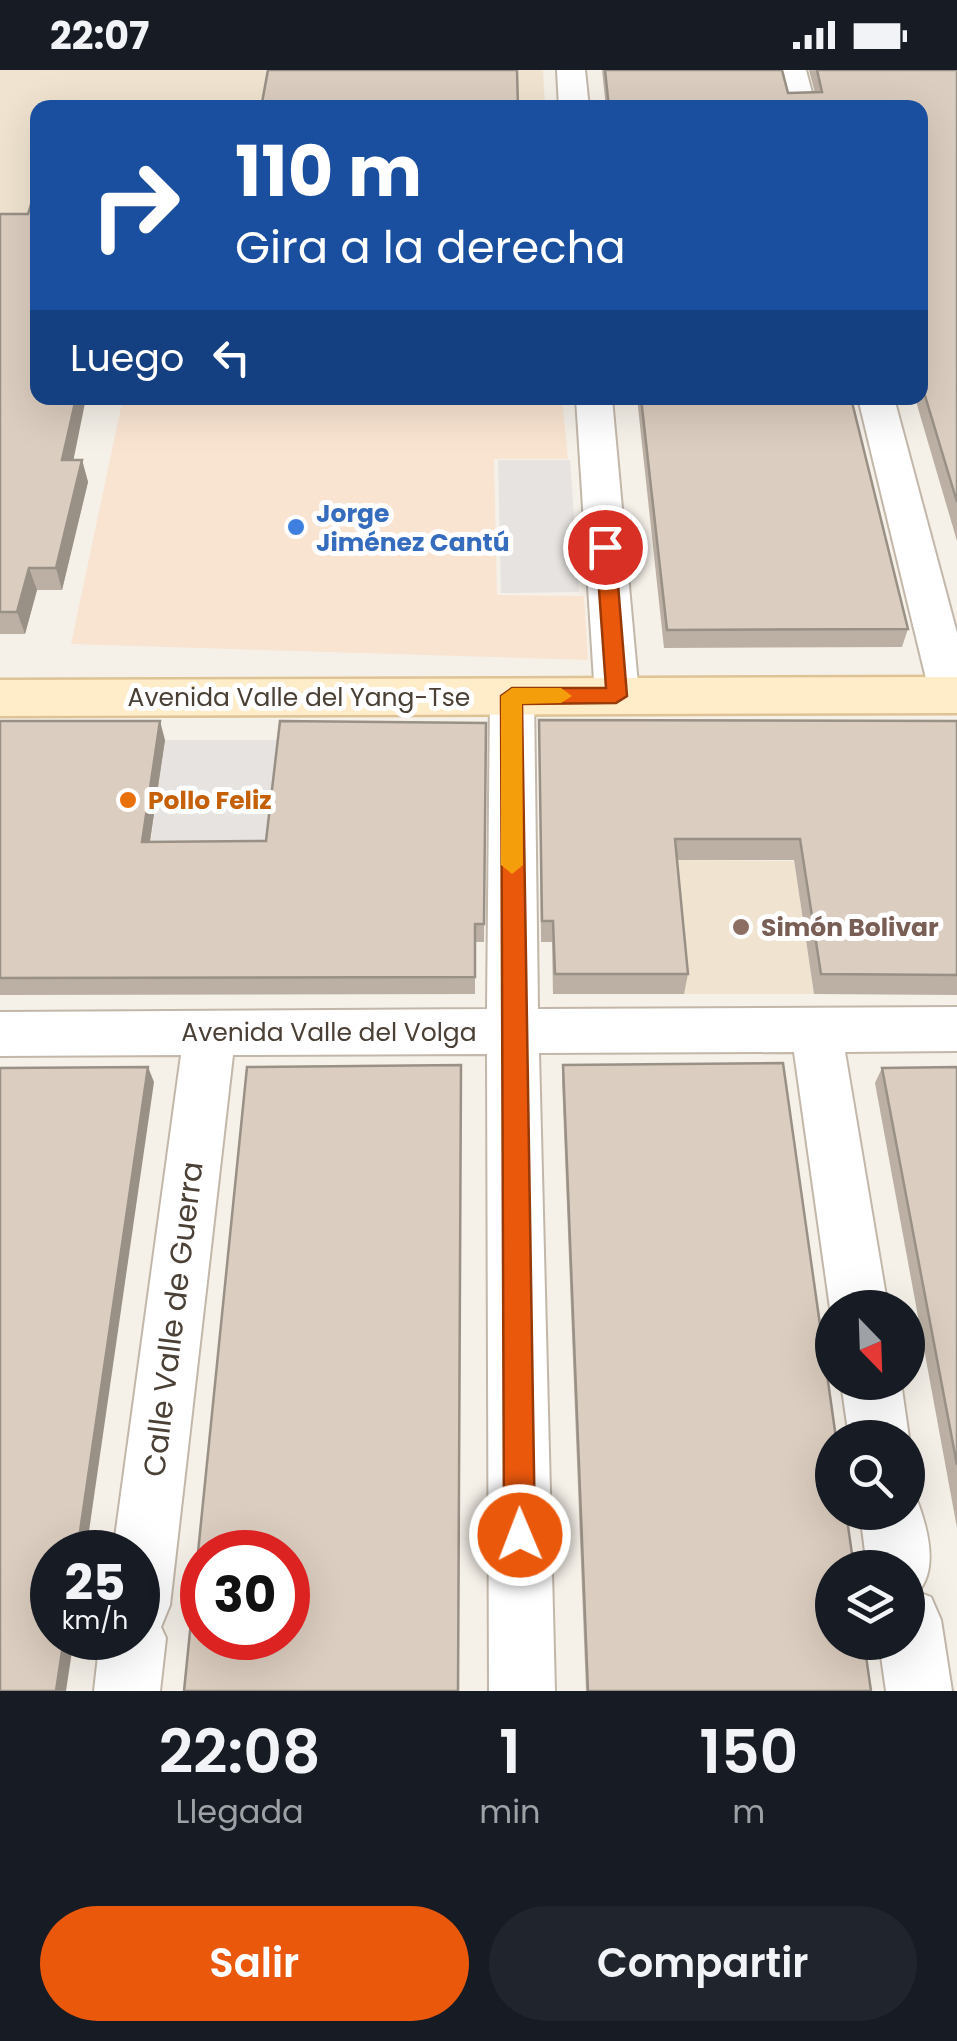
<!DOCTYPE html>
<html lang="es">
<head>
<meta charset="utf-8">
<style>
  :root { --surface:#171b24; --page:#20242c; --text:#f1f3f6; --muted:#9ea1a6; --accent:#ea580c }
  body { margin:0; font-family:Poppins,sans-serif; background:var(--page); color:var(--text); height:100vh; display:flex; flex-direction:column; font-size:38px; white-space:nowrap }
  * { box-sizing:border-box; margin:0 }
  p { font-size:32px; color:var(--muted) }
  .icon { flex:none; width:55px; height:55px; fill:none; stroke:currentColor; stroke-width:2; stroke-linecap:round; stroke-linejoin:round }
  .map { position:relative; height:1621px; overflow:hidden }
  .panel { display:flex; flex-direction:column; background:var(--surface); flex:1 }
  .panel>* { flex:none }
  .banner { position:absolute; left:30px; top:30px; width:898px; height:305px; border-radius:20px; box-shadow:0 10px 40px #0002; background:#1a4fa0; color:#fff; overflow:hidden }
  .needle { width:65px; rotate:157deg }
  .buttons { position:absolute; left:815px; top:1220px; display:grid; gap:20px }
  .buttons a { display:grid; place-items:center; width:110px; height:110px; border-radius:50%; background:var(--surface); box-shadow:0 10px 40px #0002; font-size:50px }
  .speed { position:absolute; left:30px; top:1460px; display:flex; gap:20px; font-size:50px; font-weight:700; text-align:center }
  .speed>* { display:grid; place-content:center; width:130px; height:130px; border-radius:50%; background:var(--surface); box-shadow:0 10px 40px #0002; line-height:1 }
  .speed small { font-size:25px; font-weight:400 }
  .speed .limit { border:15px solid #d22; background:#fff; color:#111 }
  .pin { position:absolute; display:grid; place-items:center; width:85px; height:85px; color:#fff; margin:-42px; border:5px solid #fff; border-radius:50%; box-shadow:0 2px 10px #0007 }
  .me { position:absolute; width:110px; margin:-55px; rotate:359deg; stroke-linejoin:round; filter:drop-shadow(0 0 8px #0008) }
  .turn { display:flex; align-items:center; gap:35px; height:210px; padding:0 40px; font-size:45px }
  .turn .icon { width:130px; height:130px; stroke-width:2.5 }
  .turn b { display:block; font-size:70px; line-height:85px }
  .then { display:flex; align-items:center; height:95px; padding:0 40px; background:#0003; gap:20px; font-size:38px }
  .eta { display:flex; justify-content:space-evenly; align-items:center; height:170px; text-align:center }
  .eta b { font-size:60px; font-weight:600; line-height:70px }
  .button { display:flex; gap:20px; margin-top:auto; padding:20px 40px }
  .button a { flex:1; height:115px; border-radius:60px; background:var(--accent); color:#fff; font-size:40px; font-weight:600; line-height:115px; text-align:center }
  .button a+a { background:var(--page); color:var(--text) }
  .status { display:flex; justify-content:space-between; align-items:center; height:70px; padding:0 50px; background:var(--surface); direction:ltr }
  .status svg { height:28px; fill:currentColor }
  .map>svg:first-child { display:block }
  .commercial { fill:#f9e4d1 }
  .education { fill:#f0e4d0 }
  .parking { fill:#e6e3e0 }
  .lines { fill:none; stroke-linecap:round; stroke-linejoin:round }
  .street-casing { stroke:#c2b7a9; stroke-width:4 }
  .secondary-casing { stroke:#ddc395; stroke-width:5 }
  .street { fill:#fff; fill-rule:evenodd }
  .secondary { fill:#ffecc8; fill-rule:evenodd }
  .wall { fill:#bcb0a4 }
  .shaded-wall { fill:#999086 }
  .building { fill:#dbcdbf; stroke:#999086; stroke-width:2.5; fill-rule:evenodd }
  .route { fill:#ea580c; stroke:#983908; stroke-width:2.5 }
  .slow { fill:#f59e0b }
  .shop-dot { fill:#3f7fe0; stroke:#fff; stroke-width:4 }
  .food-dot { fill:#e8710a; stroke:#fff; stroke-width:4 }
  .education-dot { fill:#8d6e63; stroke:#fff; stroke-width:4 }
  .labels { text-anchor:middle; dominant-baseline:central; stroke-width:10; stroke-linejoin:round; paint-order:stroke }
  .shop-label { font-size:25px; font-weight:bold; fill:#366cbe; stroke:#fff; text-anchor:start }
  .street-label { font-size:25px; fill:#4a4035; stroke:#fff }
  .food-label { font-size:25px; font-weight:bold; fill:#c56008; stroke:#fff; text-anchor:start }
  .education-label { font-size:25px; font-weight:bold; fill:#785e54; stroke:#fff; text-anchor:start }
  .near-street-label { font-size:30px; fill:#4a4035; stroke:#fff }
</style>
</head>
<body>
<div class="status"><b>22:07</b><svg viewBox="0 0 49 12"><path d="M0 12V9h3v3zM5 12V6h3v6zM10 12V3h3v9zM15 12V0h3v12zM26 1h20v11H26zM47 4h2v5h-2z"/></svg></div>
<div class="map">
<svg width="957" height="1621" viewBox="0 0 957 1621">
  <rect width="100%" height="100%" fill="#f5f0e8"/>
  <path class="commercial" d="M123,328H562L568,389H494L497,525L584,526L588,590L71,574Z"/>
  <g class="education">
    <path d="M0,0H543L545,37L38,38L37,274L0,271Z"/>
    <path d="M671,790L794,791L814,924H684Z"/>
  </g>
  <g class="parking">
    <path d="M498,390H570L579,522L501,523Z"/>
    <path d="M165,670H283L270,790H148Z"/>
  </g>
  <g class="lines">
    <g class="street-casing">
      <g id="street">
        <path d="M557,0H585L589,38H559Z"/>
        <path d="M778,0H806L816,38H787Z"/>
        <path d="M576,328H612L639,626L632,637L617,642L602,637L595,626Z"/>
        <path d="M858,328H894L957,563V639L937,636L930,625Z"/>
        <path d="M512,610L527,615L534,626L538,939L957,937V981L845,982L888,1238H832V1243L830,1238L794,982L539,983L555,1621H489L487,984L233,985L170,1535L161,1557L166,1568L160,1621H94L100,1568H138V1482H113L181,985L0,986V942L487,939L490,626L497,615Z"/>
        <path d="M841,1312H901L909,1368L908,1372V1368H849Z"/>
        <path d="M908,1418L913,1420C925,1449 941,1496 918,1522L931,1527L941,1550L952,1621H886L879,1572H908V1498H867L860,1442H908Z"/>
      </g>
    </g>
    <g class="secondary-casing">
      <path id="secondary" d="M957,607V643L0,646V610Z"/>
    </g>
    <use href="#street" class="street"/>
    <use href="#secondary" class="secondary"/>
  </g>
  <g class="wall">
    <path d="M602,0H782L788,23H815L809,0H957V471L915,328H920V38H606Z"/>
    <path d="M0,144L73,390H82L88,412L62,520H37L25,564H0Z"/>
    <path d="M637,328H851L908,559L902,577L664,578Z"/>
    <path d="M539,650L957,651V925L814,924L794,790H677L688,904L684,924H553L552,872H541Z"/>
    <path d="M0,651L165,670L150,772L266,771L486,653L484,872H475V924L0,925Z"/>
    <path d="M563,995L871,1621H586L562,1010Z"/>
    <path d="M957,997V1458L875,1013L882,998Z"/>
  </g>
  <g class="shaded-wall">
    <path d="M76,328H86L69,412L62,390Z"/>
    <path d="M82,390L88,412L62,520L56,498Z"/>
    <path d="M29,498L37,520L25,564L17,542Z"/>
    <path d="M160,651L165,670L147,790L142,772Z"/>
    <path d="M148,997L154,1012L86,1482H77Z"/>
    <path d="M64,1568H74L66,1621H56Z"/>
  </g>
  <g class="building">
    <path d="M268,0H517L518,38H261Z"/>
    <path d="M605,0H782L788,23L822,22L817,0H957V432L920,309V38H609Z"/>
    <path d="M38,112V328H76L62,390H82L56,498H29L17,542H0V144H28Z"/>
    <path d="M641,328H851L908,559L667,560Z"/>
    <path d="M539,650L957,651V905L821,904L800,769H675L688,904H555L553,851H542Z"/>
    <path d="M0,651H160L142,772L266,771L280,651L486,653L484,854H475V907L0,908Z"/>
    <path d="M783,993L836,1368H832V1442H846L854,1498H832V1572H864L871,1621H588L563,995Z"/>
    <path d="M461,995L458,1621H184L247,997ZM202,1482H288V1568H202Z"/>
    <path d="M148,997L77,1482H52V1568H64L56,1621H0V998Z"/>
    <path d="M957,997V1395L882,998Z"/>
  </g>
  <path class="route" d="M605,470L615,477L627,626L616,633L522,634L535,1465L530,1475L520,1480L509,1475L504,1465L501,626L512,618H606L596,477Z"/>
  <path class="slow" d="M512,618H561L572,626L561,633L522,634L523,795L512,804L501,795V626Z"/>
  <circle class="shop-dot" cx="296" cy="457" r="10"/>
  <circle class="food-dot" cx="128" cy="730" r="10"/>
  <circle class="education-dot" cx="741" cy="857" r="10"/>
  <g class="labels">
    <g class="shop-label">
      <text x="316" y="443">Jorge<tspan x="316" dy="29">Jiménez Cantú</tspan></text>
    </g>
    <g class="street-label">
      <text x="299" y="627">Avenida Valle del Yang-Tse</text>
      <text x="329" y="962">Avenida Valle del Volga</text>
    </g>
    <g class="food-label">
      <text x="148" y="730">Pollo Feliz</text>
    </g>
    <g class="education-label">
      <text x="761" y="857">Simón Bolivar</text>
    </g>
    <g class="near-street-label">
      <text transform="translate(173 1249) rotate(-83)">Calle Valle de Guerra</text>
    </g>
  </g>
</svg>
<div class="buttons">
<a><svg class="needle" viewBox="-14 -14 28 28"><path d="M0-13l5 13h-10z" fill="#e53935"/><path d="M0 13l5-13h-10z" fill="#9ea1a6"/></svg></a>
<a><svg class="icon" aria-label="search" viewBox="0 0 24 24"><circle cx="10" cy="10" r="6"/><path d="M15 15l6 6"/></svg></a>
<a><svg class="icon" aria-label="layers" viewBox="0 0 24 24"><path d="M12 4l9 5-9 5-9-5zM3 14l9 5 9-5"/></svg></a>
</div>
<div class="speed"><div>25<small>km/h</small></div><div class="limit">30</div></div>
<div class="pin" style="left:605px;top:477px;background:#d93025"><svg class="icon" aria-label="arrive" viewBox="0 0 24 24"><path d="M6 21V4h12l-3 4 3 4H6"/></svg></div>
<svg class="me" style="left:520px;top:1465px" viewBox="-20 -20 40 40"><circle r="17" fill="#ea580c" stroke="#fff" stroke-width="3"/><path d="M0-11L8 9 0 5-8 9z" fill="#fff"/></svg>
<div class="banner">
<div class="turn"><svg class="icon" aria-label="right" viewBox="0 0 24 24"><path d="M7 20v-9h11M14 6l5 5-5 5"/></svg><div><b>110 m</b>Gira a la derecha</div></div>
<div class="then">Luego<svg class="icon" aria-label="left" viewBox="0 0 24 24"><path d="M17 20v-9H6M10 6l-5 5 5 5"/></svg></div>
</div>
</div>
<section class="panel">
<div class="eta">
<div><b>22:08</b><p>Llegada</p></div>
<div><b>1</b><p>min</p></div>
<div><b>150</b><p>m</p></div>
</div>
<div class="button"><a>Salir</a><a>Compartir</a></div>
</section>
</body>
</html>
